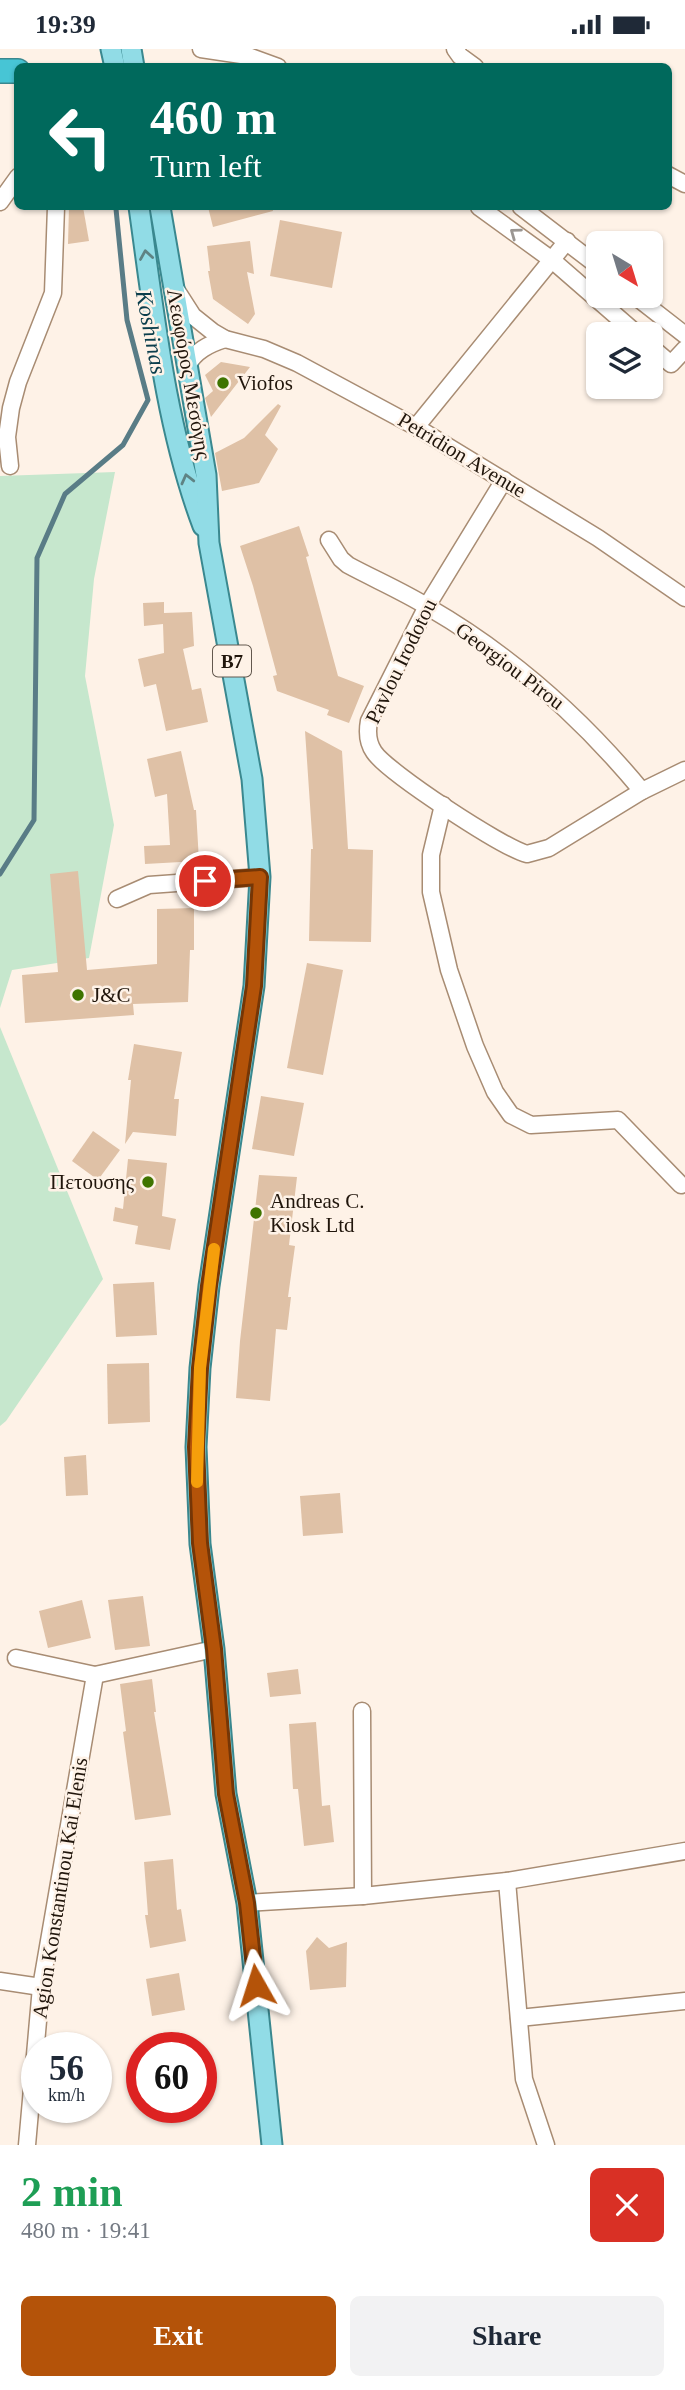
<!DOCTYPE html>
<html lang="en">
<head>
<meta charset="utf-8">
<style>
  :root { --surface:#fff; --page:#f2f2f3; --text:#1f2937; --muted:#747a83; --accent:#b45309 }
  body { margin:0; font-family:"Times New Roman",serif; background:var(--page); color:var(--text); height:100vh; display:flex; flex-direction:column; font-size:26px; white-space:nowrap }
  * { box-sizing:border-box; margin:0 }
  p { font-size:23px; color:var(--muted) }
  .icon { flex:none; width:38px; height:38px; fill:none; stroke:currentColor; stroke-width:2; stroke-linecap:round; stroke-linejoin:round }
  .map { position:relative; height:2096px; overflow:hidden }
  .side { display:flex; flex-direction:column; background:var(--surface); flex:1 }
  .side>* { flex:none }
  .guide { position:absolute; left:14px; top:14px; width:658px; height:147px; border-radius:10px; box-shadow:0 2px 5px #0004; background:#00695c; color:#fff; overflow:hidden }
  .needle { width:46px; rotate:142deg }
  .fabs { position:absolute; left:586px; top:182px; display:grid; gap:14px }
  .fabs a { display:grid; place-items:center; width:77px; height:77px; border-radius:10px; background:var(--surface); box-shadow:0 2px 5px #0004; font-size:35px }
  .speed { position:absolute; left:21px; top:1983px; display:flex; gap:14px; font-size:35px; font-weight:700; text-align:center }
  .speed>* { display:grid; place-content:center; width:91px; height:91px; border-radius:50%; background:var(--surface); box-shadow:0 2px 5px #0004; line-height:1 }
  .speed small { font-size:18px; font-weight:400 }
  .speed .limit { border:10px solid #d22; background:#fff; color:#111 }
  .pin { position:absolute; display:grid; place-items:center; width:60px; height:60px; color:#fff; margin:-30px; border:4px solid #fff; border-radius:50%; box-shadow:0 2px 7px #0007 }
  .me { position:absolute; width:77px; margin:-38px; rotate:354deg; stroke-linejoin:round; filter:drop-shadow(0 0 5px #0008) }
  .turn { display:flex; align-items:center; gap:24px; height:147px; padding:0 21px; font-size:32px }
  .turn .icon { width:91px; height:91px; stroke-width:2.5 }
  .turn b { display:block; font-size:49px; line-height:60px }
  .round { display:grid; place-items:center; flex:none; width:74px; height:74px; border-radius:10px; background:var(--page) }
  .head { display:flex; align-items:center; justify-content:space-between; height:119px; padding:0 21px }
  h1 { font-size:42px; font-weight:700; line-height:52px; color:#1e9e55 }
  .button { display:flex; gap:14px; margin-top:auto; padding:14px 21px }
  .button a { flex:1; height:80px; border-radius:10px; background:var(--accent); color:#fff; font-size:28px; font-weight:700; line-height:80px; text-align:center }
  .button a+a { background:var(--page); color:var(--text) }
  .status { display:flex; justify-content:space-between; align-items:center; height:49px; padding:0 35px; background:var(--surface); direction:ltr }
  .status svg { height:19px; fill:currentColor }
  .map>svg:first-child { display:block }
  .green { fill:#c6e7cd }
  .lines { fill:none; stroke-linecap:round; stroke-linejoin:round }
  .stream { stroke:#597c86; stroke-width:5 }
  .building { fill:#dfc1a6 }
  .minor-casing { stroke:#a88c73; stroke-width:19 }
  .major-casing { stroke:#3a888f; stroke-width:23 }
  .highway-casing { stroke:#3a888f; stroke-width:26 }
  .minor { stroke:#fff; stroke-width:16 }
  .major { stroke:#91dce6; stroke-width:19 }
  .highway { stroke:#47c5d5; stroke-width:23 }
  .oneway { stroke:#9b9692 }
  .oneway2 { stroke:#5f8384 }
  .route-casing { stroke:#753606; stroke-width:18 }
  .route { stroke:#b45309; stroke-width:12 }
  .slow { stroke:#f59e0b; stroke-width:12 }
  .poi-dot { fill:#3f7400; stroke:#fef2e7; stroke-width:2.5 }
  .labels { text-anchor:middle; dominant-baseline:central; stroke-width:5; stroke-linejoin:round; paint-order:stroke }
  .shield { fill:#fef2e7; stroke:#63584e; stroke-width:2 }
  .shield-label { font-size:19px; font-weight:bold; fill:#21160c }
  .street-label { font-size:21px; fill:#21160c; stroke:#fef2e7 }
  .poi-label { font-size:21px; fill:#21160c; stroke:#fef2e7; text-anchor:start }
  .water-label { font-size:23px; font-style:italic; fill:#0b3e4c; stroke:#fef2e7 }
</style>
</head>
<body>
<div class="status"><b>19:39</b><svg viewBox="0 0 49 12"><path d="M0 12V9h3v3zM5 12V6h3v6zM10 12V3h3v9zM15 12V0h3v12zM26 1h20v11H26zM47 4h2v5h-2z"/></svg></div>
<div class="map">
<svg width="685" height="2096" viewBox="0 0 685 2096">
  <rect width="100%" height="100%" fill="#fef2e7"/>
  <g class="green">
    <path d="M115,423L94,530L85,627L114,776L89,909L12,921L0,959V427Z"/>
    <path d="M0,978L103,1230L6,1372L0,1377Z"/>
  </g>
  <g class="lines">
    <path class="stream" d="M0,825L34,771L37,509L65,445L123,396L148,351L127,271L116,160"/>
  </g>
  <g class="building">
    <path d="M69,158H83L89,192L68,195Z"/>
    <path d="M208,158H272L273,162L213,178Z"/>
    <path d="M280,171L342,183L332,239L270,227Z"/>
    <path d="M250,192L254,225L247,223L255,265L248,275L213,250L208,222H210L207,197Z"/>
    <path d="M221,313L250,318L211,368L205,349L213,342L205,326Z"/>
    <path d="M278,355L281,357L265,386L278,400L259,434L222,442L215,404L244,389Z"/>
    <path d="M299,477L309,507L306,508L338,627L364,637L349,674L327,666L329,661L277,642L273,627L277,626L253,537L240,497Z"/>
    <path d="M164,553V564L192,563L194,597L183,600L192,641L201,639L208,673L166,682L156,635L144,638L138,610L164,604L163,575L144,577L143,554Z"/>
    <path d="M305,682L342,702L348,800L373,801L371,893L309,892L311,800H313Z"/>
    <path d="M181,702L194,761H196L199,812L145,815L144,797L170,796L167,745L155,748L147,710Z"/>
    <path d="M78,822L87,921L157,915V860L194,859V901H190L188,953L133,955L134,966L25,974L22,926L58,923L50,825Z"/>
    <path d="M307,914L343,921L323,1026L287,1019Z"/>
    <path d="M134,995L182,1003L174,1050H179L176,1087L133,1083L125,1095L131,1031H128Z"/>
    <path d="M261,1047L304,1054L294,1107L252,1100Z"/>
    <path d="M93,1082L120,1101L98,1131L72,1112Z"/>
    <path d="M128,1110L167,1114L162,1167L176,1170L170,1201L135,1195L138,1177L113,1172L115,1158L123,1160Z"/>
    <path d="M259,1126L297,1128L289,1196L295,1197L288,1248H291L287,1281L276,1280L270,1352L236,1349L240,1292Z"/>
    <path d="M154,1233L157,1286L116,1288L113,1235Z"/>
    <path d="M149,1314L150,1373L108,1375L107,1315Z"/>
    <path d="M86,1406L88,1446L66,1447L64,1408Z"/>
    <path d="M340,1444L343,1484L303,1487L300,1447Z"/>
    <path d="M143,1547L150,1597L115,1601L108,1551Z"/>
    <path d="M82,1551L91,1589L48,1599L39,1562Z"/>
    <path d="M298,1620L301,1645L270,1648L267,1624Z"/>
    <path d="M152,1630L156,1663H154L171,1766L135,1771L123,1683L126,1682L120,1635Z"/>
    <path d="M316,1673L322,1757L330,1756L334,1793L304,1797L298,1740H293L289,1675Z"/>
    <path d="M173,1810L177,1861L181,1860L186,1892L150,1899L145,1866H148L144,1813Z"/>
    <path d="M317,1888L329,1899L347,1893L346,1938L310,1941L306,1902Z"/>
    <path d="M179,1924L185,1961L152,1967L146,1930Z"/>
  </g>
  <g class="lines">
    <g class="minor-casing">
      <g id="minor">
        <path d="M201,0L248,7L278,18"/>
        <path d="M455,0L460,7L475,18"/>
        <path d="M668,126L685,135"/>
        <path d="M0,153L18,128"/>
        <path d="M479,158L552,211L637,285"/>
        <path d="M521,158L598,217"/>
        <path d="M177,242L193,267L213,283L225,290L264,300L297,314L416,378L598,489L685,549"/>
        <path d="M635,247L685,286"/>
        <path d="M651,298L671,315L685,300"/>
        <path d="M187,322V317C195,302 209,295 225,290"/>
        <path d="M416,378L567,192"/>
        <path d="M10,417L7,388L11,359L18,333L53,244L56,158"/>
        <path d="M504,431L427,557L369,672C367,683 367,693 374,703C387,723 503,799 527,805L549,799L642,742L685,721"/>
        <path d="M329,491L341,510L348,516C374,530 402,542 428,558C511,606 581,668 642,742"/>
        <path d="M443,756L431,806V843L449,921L475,997L495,1043L511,1066L531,1076L618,1071L681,1136"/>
        <path d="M117,850L149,836L260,828"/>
        <path d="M16,1609L95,1626L214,1600"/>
        <path d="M362,1662L363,1847"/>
        <path d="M507,1832L524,2030L546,2096"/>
        <path d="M247,1854L363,1847L507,1832L685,1802"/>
        <path d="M0,1932L41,1938"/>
        <path d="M519,1969L685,1952"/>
        <path d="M27,2096L41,1938L95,1626"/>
      </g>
    </g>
    <g class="major-casing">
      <g id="major">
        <path d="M111,0L115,18"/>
        <path d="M131,0L134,18"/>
        <path d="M139,158C154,264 165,376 203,477"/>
        <path d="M160,158L206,426L209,494L252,730L260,828L254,937L209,1237L200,1319L196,1398L200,1495L214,1600L226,1745L247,1854L272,2096"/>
      </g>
    </g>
    <g class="highway-casing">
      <path id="highway" d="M0,22H18"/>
    </g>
    <use href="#minor" class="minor"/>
    <use href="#major" class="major"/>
    <use href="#highway" class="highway"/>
  </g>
  <defs><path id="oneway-chevron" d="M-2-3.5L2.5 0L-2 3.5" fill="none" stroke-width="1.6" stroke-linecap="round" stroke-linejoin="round" transform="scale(1.75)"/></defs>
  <use class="oneway" href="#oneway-chevron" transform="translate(515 184) rotate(-144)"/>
  <g class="oneway2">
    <use href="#oneway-chevron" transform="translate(146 206) rotate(-99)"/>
    <use href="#oneway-chevron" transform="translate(187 430) rotate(-104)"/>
  </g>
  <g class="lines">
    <g class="route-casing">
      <path id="route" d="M205,832L260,828L254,937L209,1237L200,1319L196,1398L200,1494L214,1600L226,1745L247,1854L256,1936"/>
    </g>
    <use href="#route" class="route"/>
    <path class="slow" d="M197,1433L200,1319L214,1200"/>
  </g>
  <g class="poi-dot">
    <circle cx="223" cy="334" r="7"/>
    <circle cx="78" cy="946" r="7"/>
    <circle cx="148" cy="1133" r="7"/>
    <circle cx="256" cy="1164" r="7"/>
  </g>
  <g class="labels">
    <rect class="shield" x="213" y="596.5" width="38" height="31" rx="5"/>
    <g class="shield-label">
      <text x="232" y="612">B7</text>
    </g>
    <g class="street-label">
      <text transform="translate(189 325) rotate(80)">Λεωφόρος Μεσόγης</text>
      <text transform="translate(462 406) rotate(31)">Petridion Avenue</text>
      <text transform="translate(401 612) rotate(-64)">Pavlou Irodotou</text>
      <text transform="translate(510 617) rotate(37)">Georgiou Pirou</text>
      <text transform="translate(60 1839) rotate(-81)">Agion Konstantinou Kai Elenis</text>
    </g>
    <g class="poi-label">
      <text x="237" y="334">Viofos</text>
      <text x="92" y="946">J&amp;C</text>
      <text x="134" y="1133" text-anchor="end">Πετουσης</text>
      <text x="270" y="1152">Andreas C.<tspan x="270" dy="24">Kiosk Ltd</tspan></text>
    </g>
    <g class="water-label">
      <text transform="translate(151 283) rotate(79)">Koshinas</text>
    </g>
  </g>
</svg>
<div class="fabs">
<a><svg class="needle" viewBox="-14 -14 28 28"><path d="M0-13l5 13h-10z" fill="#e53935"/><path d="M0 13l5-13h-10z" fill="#747a83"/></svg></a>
<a><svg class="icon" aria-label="layers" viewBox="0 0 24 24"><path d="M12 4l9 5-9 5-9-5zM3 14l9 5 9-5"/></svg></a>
</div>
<div class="speed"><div>56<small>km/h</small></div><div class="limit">60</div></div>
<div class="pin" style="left:205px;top:832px;background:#d93025"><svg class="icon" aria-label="arrive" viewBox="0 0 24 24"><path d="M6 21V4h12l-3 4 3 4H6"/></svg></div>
<svg class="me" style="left:256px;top:1936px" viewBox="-20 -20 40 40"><path d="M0-17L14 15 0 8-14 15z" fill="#b45309" stroke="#fff" stroke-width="4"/></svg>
<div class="guide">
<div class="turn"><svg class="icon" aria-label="left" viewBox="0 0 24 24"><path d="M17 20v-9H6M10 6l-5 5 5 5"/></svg><div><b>460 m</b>Turn left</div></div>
</div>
</div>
<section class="side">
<div class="head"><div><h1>2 min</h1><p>480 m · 19:41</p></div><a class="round" style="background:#d93025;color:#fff"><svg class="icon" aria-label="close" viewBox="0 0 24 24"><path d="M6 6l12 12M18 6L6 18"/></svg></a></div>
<div class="button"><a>Exit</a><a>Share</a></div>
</section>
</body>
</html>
